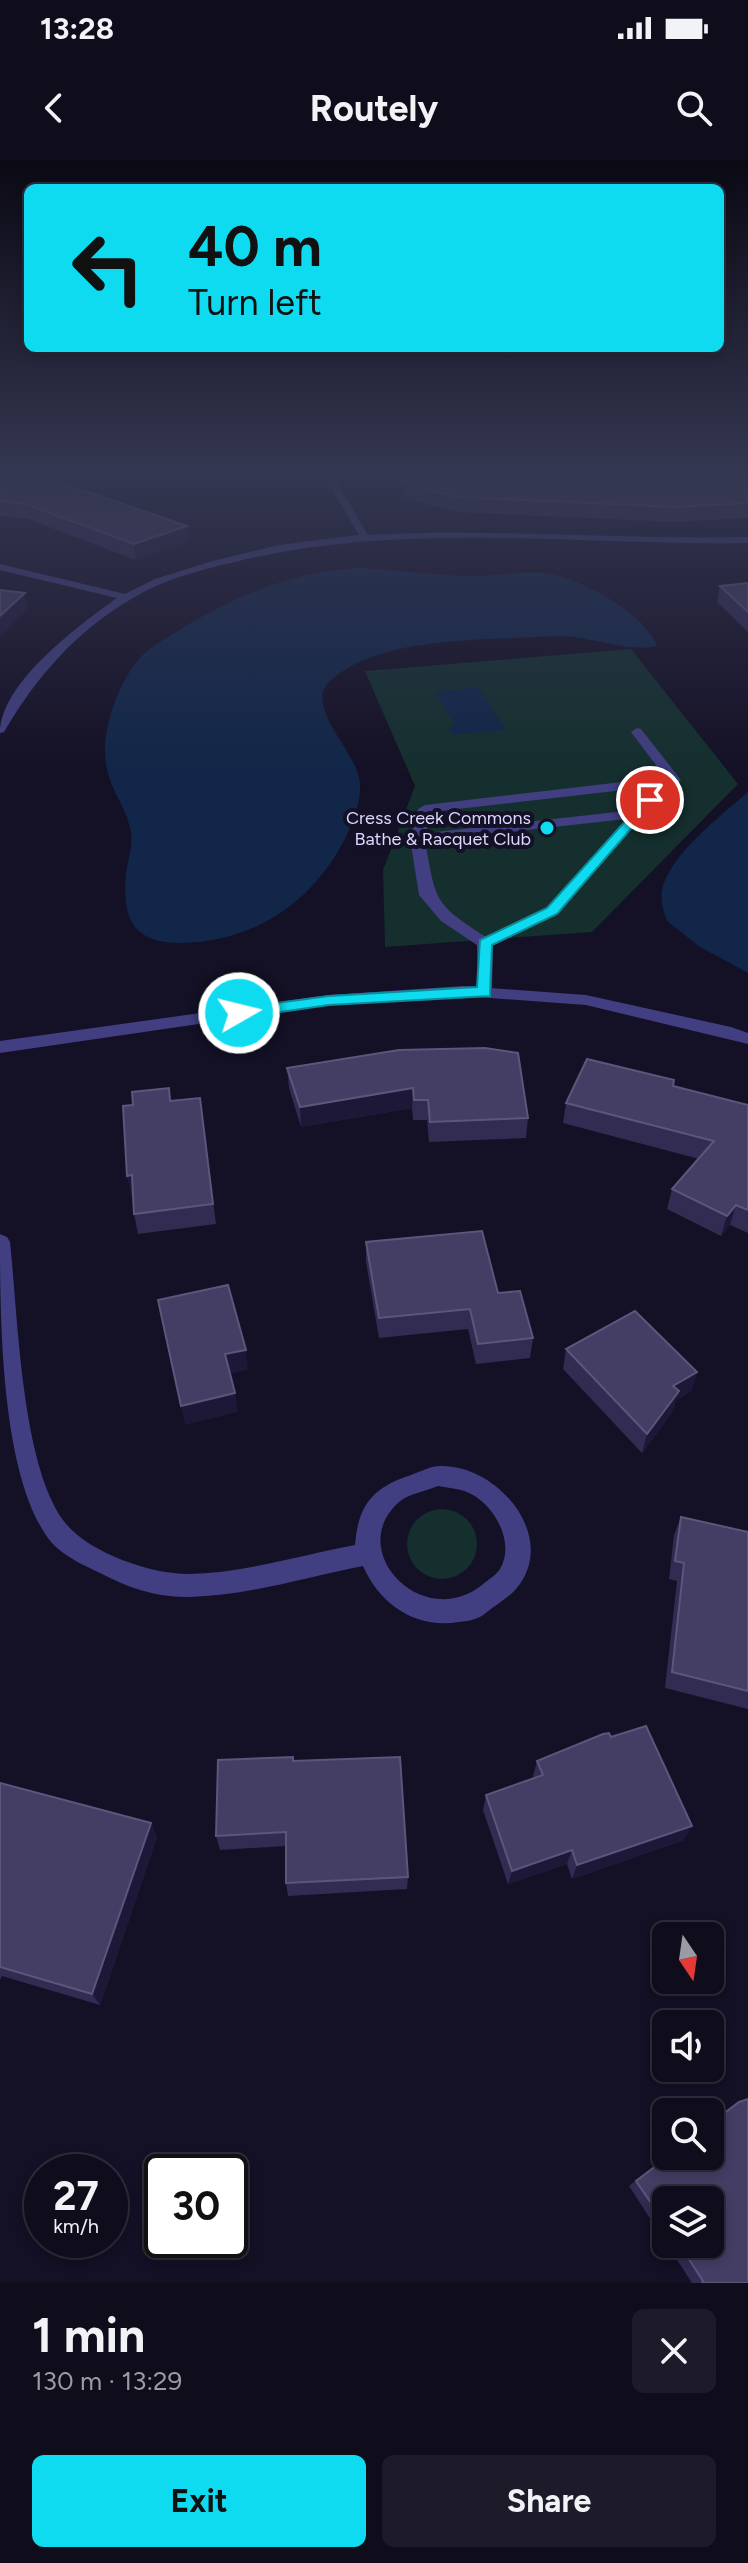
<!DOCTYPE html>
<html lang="en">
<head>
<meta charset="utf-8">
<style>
  :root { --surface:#0f0c1c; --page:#1d1a29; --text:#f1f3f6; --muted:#9b9ba3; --line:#2f2c3b; --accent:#0fdbf0 }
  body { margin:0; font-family:Figtree,sans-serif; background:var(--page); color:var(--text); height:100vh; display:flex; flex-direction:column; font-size:30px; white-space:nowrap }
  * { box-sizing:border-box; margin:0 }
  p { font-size:26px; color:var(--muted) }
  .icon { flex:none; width:44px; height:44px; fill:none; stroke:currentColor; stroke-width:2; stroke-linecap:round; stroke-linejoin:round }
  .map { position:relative; height:2123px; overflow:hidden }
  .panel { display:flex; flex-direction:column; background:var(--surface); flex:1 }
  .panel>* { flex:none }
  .guide { position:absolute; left:24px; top:24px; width:700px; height:168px; border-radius:12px; box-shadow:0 4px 12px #0003,0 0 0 2px var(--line); background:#0fdbf0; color:#111; overflow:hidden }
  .needle { width:52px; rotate:167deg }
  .tools { position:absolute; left:652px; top:1762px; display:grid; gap:16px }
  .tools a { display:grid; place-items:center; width:72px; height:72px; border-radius:12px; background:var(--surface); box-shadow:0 4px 12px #0003,0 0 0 2px var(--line); font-size:40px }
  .speed { position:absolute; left:24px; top:1994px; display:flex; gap:16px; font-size:40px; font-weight:700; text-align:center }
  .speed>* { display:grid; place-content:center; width:104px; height:104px; border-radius:50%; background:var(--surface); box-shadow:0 4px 12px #0003,0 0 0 2px var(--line); line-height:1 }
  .speed small { font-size:20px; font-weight:400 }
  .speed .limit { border:4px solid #111; border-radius:12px; background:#fff; color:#111 }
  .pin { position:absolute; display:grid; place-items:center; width:68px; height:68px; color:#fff; margin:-34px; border:4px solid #fff; border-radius:50%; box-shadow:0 2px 8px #0007 }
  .me { position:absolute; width:88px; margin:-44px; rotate:82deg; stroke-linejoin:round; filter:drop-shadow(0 0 6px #0008) }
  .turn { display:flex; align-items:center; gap:28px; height:168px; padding:0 32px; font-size:36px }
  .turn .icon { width:104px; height:104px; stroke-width:2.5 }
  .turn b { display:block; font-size:56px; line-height:68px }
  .round { display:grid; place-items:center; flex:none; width:84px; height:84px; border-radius:12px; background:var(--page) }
  .headline { display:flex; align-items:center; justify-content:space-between; height:136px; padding:0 32px }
  h1 { font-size:48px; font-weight:700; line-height:60px }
  .primary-button { display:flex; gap:16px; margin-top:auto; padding:16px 32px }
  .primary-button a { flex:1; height:92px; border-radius:12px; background:var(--accent); color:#111; font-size:32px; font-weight:700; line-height:92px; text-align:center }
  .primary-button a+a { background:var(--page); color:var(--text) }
  .status { display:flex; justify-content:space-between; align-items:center; height:56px; padding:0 40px; background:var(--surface); direction:ltr }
  .status svg { height:22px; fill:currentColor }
  header { display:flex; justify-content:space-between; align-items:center; height:104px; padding:0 32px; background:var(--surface); font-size:36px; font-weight:700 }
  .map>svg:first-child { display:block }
  .green { fill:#142f2e }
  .water { fill:#112648 }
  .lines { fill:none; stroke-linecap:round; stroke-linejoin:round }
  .service { fill:#413f81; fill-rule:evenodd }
  .minor { fill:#413f81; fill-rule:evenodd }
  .wall { fill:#322b52 }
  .shaded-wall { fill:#1e1838 }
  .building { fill:#443d64; stroke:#5c567c; stroke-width:2 }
  .route { fill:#0fdbf0; stroke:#0a8e9c; stroke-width:2 }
  .poi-dot { fill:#0fdbf0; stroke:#141025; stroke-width:3 }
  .labels { text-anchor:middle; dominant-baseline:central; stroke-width:8; stroke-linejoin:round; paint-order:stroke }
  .far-poi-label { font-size:18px; fill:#dbd7fd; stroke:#141025; text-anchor:end }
</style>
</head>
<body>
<div class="status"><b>13:28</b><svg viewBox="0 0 49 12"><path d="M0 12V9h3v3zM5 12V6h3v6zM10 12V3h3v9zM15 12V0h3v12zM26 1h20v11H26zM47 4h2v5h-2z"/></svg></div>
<header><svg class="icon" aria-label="back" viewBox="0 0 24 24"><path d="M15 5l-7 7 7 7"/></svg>Routely<svg class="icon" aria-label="search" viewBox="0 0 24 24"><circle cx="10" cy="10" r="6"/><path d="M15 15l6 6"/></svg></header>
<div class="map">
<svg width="748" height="2123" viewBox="0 0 748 2123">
  <rect width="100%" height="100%" fill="#141025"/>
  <g class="green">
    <path d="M631,489L738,624L592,772L385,787L383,710L415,626L365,511Z"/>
    <circle cx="442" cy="1384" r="35"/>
  </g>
  <g class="water">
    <path d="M359,408C396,410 432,415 469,416C493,417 518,411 542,413C577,416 645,452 657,486C624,493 590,475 557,476C491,481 381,474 330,521C302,546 359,593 360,624C361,643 352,664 344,681C310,745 251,783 178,783C132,782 122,757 126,715C127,701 133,687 131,673C126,641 104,627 105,588C106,559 120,521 139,499C149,487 165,479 178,471C234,436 293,411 359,408Z"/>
    <path d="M478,527L506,570L453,575L448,567L455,566L435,532Z"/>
    <path d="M748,632V813L700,787L667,761C664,752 660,741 662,731C668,696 723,654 748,632Z"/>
  </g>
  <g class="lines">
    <path class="service" d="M637,568L641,569L681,620L655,643L647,656L642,657L557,754L493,785L492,832L484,837L478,836L477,785L441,761L419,735L410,678L418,649L425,645L665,617L631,572ZM659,626L634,650L426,673L431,652ZM626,659L547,748L486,777C433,743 436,741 425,681Z"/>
    <g class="minor">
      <path d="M324,316H333L368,375C495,368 621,380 748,377V383C577,386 403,360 235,402C200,410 164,419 133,438C76,471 37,516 4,572L0,573C0,523 79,465 117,438L0,410V404L125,434L155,419L209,402L279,385L359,375Z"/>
      <path d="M463,826L586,835L731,867L748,873V884L586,845L463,836L329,845L0,893V881L329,835Z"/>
      <path d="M0,1074L7,1077L10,1082C18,1155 21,1301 63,1360C86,1392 150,1414 188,1414C244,1413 301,1395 355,1385C358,1348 370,1330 405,1317C416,1314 429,1306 440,1306C497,1304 560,1377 516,1429C508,1438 496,1445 487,1452C479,1459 470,1461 459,1462C416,1469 380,1445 363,1406C306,1417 247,1436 189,1437C158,1438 129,1428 102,1414C84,1405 64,1397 51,1382C0,1318 0,1156 0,1074ZM438,1326C450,1328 463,1329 473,1335C496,1348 515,1384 500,1409C496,1415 488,1420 482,1425C423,1472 344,1391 399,1342C408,1334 426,1331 438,1326Z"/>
    </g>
  </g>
  <g class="wall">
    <path d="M0,316L187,366L188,382L136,400L28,359L0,356Z"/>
    <path d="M400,316H748V358L674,362L456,352L402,337Z"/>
    <path d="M748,423V472L717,442L720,426Z"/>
    <path d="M399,890L528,958L526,978L429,982L427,960H413L412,948L301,967L289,928L287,908Z"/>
    <path d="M673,926L748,945V1073L730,1065L721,1076L667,1049L672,1029L699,999L563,963L566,943Z"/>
    <path d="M169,928L171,941L200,938L216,1064L138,1074L134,1054L133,1036H131L133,945Z"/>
    <path d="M366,1082L498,1133L533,1178L530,1198L476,1204L468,1169L379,1178L366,1102Z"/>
    <path d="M566,1189L697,1212L691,1231L676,1240L673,1251L642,1293L563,1209Z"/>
    <path d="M681,1357L748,1372V1549L665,1528L677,1421L669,1419L674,1375Z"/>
    <path d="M611,1577L684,1680L572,1719L567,1704L508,1724L483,1650L486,1635L534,1619L533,1616L537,1601Z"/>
    <path d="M294,1601L408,1717L407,1729L288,1736L286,1723V1686L220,1690L216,1676Z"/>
    <path d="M0,1623L157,1677L100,1845L2,1816L0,1820Z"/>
    <path d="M669,1996L748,2123H692L667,2084H710L666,2040V2083L629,2026Z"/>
  </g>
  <g class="shaded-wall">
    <path d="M187,366L188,382L136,400L134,384Z"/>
    <path d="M25,433L28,449L0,477V456Z"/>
    <path d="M413,928L412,948L301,967L300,947Z"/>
    <path d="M132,1015L136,1035L131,1036L127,1016Z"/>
    <path d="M736,1045L730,1065L721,1076L727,1056Z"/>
    <path d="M246,1190L248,1210L228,1214L225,1194Z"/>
    <path d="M697,1212L691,1231L676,1240L673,1251L642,1293L647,1274L673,1226Z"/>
    <path d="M235,1233L238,1252L185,1265L181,1246Z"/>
    <path d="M151,1663L157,1677L100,1845L92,1834Z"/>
    <path d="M692,1666L684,1680L572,1719L577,1705Z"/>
    <path d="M572,1690L567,1704L508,1724L512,1711Z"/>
  </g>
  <g class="building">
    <path d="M0,316H41L187,366L134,384L25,344L0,341Z"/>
    <path d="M401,316H748V343L676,347L457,337L402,323Z"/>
    <path d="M748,423V452L720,426Z"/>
    <path d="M0,430L25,433L0,456Z"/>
    <path d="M485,888L518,893L528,958L430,962L428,940H414L413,928L300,947L287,908L399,890Z"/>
    <path d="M587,899L674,920L673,926L748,945V1050L736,1045L727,1056L672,1029L714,981L566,943Z"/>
    <path d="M169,928L170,941L200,938L213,1044L134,1054L132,1015L127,1016L123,946L133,945L132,932Z"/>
    <path d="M482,1071L498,1133L520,1131L533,1178L478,1184L470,1149L379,1158L366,1082Z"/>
    <path d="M228,1125L246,1190L225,1194L235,1233L181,1246L158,1140Z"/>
    <path d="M635,1151L697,1212L673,1226L679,1231L647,1274L566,1189Z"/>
    <path d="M681,1357L748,1372V1531L672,1512L684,1403L675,1401Z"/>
    <path d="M646,1566L692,1666L577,1705L572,1690L512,1711L486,1635L543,1615L537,1601L603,1574L609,1573L611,1577Z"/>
    <path d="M293,1597V1601L400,1597L408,1717L286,1723V1672L216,1676L218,1600Z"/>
    <path d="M0,1623L151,1663L92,1834L0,1807Z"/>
    <path d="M748,1939V2123H702L703,2121L679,2084H710V2040H666V2065L636,2021L669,1996H710V1964L739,1942Z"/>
  </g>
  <linearGradient id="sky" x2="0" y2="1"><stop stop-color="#0b0914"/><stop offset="0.51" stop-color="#343751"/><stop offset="1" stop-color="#343751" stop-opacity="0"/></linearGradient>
  <rect width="748" height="614" fill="url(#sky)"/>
  <path class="route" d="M646,638L656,640L557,754L492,785L490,836L329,845L239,858L232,853L239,848L329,836L477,827L480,780L547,748Z"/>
  <circle class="poi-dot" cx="547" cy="668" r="8"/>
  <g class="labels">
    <g class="far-poi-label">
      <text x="531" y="658">Cress Creek Commons<tspan x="531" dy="21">Bathe &amp; Racquet Club</tspan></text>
    </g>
  </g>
</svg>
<div class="tools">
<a><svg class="needle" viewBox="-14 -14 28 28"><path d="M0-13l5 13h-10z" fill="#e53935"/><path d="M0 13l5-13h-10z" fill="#9b9ba3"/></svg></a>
<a><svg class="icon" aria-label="sound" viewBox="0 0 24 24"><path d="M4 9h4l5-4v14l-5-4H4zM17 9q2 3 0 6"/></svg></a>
<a><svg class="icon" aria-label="search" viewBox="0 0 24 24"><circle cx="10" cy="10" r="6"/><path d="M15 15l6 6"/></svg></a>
<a><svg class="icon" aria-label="layers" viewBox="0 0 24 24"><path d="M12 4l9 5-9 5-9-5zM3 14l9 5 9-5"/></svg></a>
</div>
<div class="speed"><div>27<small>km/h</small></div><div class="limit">30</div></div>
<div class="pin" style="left:650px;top:640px;background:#d93025"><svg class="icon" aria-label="arrive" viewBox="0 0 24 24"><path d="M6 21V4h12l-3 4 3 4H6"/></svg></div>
<svg class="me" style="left:239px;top:853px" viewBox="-20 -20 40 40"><circle r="17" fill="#0fdbf0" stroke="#fff" stroke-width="3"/><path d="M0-11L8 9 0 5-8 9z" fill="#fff"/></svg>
<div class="guide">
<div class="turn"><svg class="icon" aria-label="left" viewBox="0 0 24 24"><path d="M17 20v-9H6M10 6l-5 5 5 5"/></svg><div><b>40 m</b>Turn left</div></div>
</div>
</div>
<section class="panel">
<div class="headline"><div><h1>1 min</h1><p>130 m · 13:29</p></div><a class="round"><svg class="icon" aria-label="close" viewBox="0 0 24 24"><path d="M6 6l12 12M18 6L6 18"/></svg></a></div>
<div class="primary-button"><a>Exit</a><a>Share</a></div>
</section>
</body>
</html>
